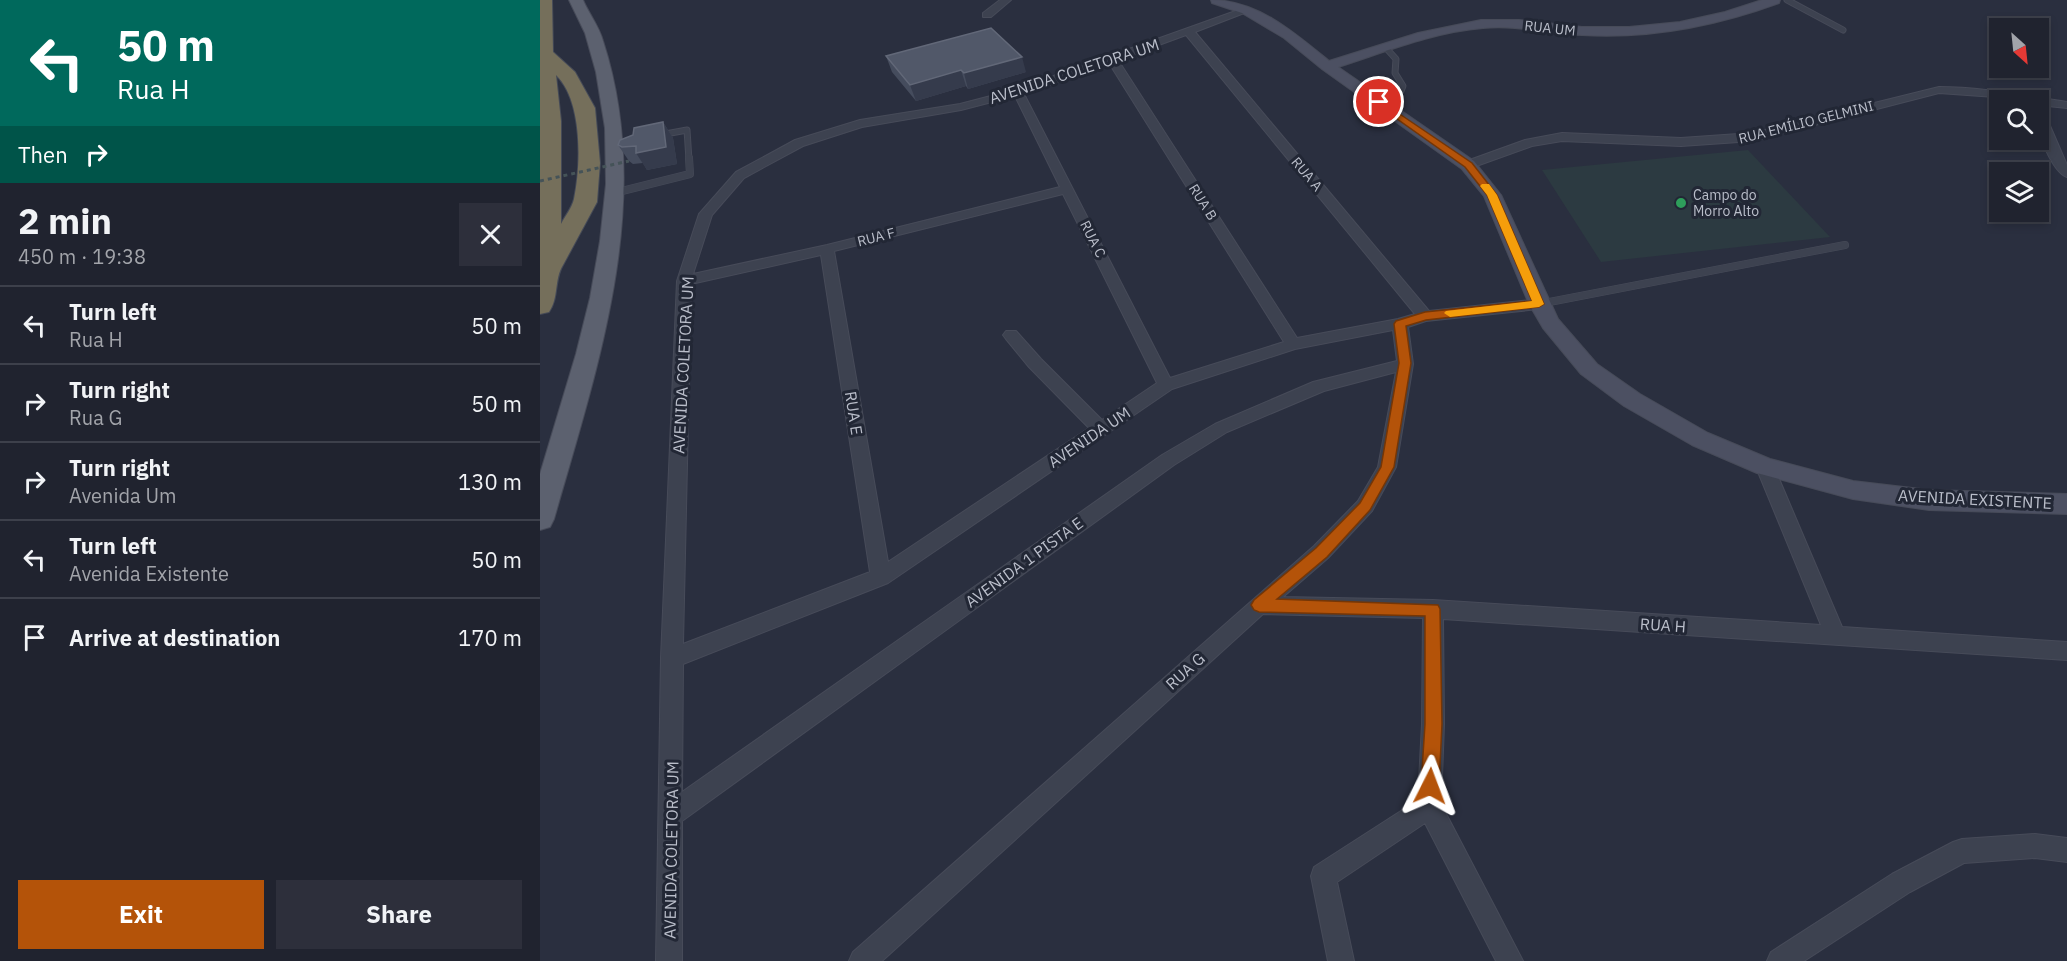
<!DOCTYPE html>
<html lang="en">
<head>
<meta charset="utf-8">
<style>
  :root { --surface:#20232f; --page:#2d2f3b; --text:#f1f3f6; --muted:#a2a4aa; --line:#3d404b; --accent:#b45309 }
  body { margin:0; font-family:"IBM Plex Sans",sans-serif; background:var(--page); color:var(--text); height:100vh; display:flex; flex-direction:column; font-size:22px; white-space:nowrap }
  * { box-sizing:border-box; margin:0 }
  p { font-size:20px; color:var(--muted) }
  .icon { flex:none; width:33px; height:33px; fill:none; stroke:currentColor; stroke-width:2; stroke-linecap:round; stroke-linejoin:round }
  .map { position:relative; flex:1; overflow:hidden }
  .details { display:flex; flex-direction:column; background:var(--surface); width:540px }
  .details>* { flex:none }
  .guide { background:#00695c; color:#fff; overflow:hidden }
  .needle { width:39px; rotate:153deg }
  .buttons { position:absolute; left:1449px; top:18px; display:grid; gap:12px }
  .buttons a { display:grid; place-items:center; width:60px; height:60px; border-radius:0px; background:var(--surface); box-shadow:0 3px 9px #0003,0 0 0 2px var(--line); font-size:30px }
  .pin { position:absolute; display:grid; place-items:center; width:51px; height:51px; color:#fff; margin:-26px; border:3px solid #fff; border-radius:50%; box-shadow:0 2px 6px #0007 }
  .me { position:absolute; width:66px; margin:-33px; rotate:3deg; stroke-linejoin:round; filter:drop-shadow(0 0 4px #0008) }
  .turn { display:flex; align-items:center; gap:21px; height:126px; padding:0 18px; font-size:27px }
  .turn .icon { width:78px; height:78px; stroke-width:2.5 }
  .turn b { display:block; font-size:42px; line-height:51px }
  .then { display:flex; align-items:center; height:57px; padding:0 18px; background:#0003; gap:12px; font-size:22px }
  .round { display:grid; place-items:center; flex:none; width:63px; height:63px; border-radius:0px; background:var(--page) }
  .summary { display:flex; align-items:center; justify-content:space-between; height:102px; padding:0 18px }
  h1 { font-size:36px; font-weight:700; line-height:45px }
  .action { display:flex; gap:12px; margin-top:auto; padding:12px 18px }
  .action a { flex:1; height:69px; border-radius:0px; background:var(--accent); color:#fff; font-size:24px; font-weight:700; line-height:69px; text-align:center }
  .action a+a { background:var(--page); color:var(--text) }
  ul { padding:0; list-style:none }
  li { display:flex; align-items:center; gap:18px; height:78px; padding:0 18px; border-top:2px solid var(--line) }
  li div { flex:1 }
  li b { display:block; font-size:22px }
  li em { font-style:normal }
  main { display:flex; flex:1; min-height:0 }
  .map>svg:first-child { display:block }
  .green { fill:#2c3a41 }
  .lines { fill:none; stroke-linecap:round; stroke-linejoin:round }
  .lane-far1-casing { stroke:#474b59; stroke-width:7 }
  .lane-casing { stroke:#474b59; stroke-width:8 }
  .street-casing { stroke:#474b59; stroke-width:2 }
  .secondary-casing { stroke:#474b59; stroke-width:2 }
  .primary-casing { stroke:#474b59; stroke-width:2 }
  .highway-casing { stroke:#454a57; stroke-width:2 }
  .lane-far1 { stroke:#3d4250; stroke-width:5 }
  .lane { stroke:#3d4250; stroke-width:7 }
  .street { fill:#3d4250; fill-rule:evenodd }
  .secondary { fill:#4c5062; fill-rule:evenodd }
  .primary { fill:#5c616f; fill-rule:evenodd }
  .highway { fill:#756f5b; fill-rule:evenodd }
  .path-bridge { stroke:#455358; stroke-width:3; stroke-dasharray:4 4; stroke-linecap:butt }
  .wall { fill:#454c5d }
  .shaded-wall { fill:#353b4c }
  .building { fill:#515869; stroke:#626878; stroke-width:1.5 }
  .route { fill:#b45309; stroke:#753606; stroke-width:1.5 }
  .slow { fill:#f59e0b }
  .leisure-dot { fill:#2e9e5b; stroke:#222735; stroke-width:2 }
  .labels { text-anchor:middle; dominant-baseline:central; stroke-width:6; stroke-linejoin:round; paint-order:stroke }
  .far-street-label { font-size:14px; fill:#babeca; stroke:#222735 }
  .far-poi-label { font-size:14px; fill:#babeca; stroke:#222735; text-anchor:start }
  .street-label { font-size:16px; fill:#babeca; stroke:#222735 }
</style>
</head>
<body>
<main>
<section class="details">
<div class="guide">
<div class="turn"><svg class="icon" aria-label="left" viewBox="0 0 24 24"><path d="M17 20v-9H6M10 6l-5 5 5 5"/></svg><div><b>50 m</b>Rua H</div></div>
<div class="then">Then<svg class="icon" aria-label="right" viewBox="0 0 24 24"><path d="M7 20v-9h11M14 6l5 5-5 5"/></svg></div>
</div>
<div class="summary"><div><h1>2 min</h1><p>450 m · 19:38</p></div><a class="round"><svg class="icon" aria-label="close" viewBox="0 0 24 24"><path d="M6 6l12 12M18 6L6 18"/></svg></a></div>
<ul>
<li><svg class="icon" aria-label="left" viewBox="0 0 24 24"><path d="M17 20v-9H6M10 6l-5 5 5 5"/></svg><div><b>Turn left</b><p>Rua H</p></div><em>50 m</em></li>
<li><svg class="icon" aria-label="right" viewBox="0 0 24 24"><path d="M7 20v-9h11M14 6l5 5-5 5"/></svg><div><b>Turn right</b><p>Rua G</p></div><em>50 m</em></li>
<li><svg class="icon" aria-label="right" viewBox="0 0 24 24"><path d="M7 20v-9h11M14 6l5 5-5 5"/></svg><div><b>Turn right</b><p>Avenida Um</p></div><em>130 m</em></li>
<li><svg class="icon" aria-label="left" viewBox="0 0 24 24"><path d="M17 20v-9H6M10 6l-5 5 5 5"/></svg><div><b>Turn left</b><p>Avenida Existente</p></div><em>50 m</em></li>
<li><svg class="icon" aria-label="arrive" viewBox="0 0 24 24"><path d="M6 21V4h12l-3 4 3 4H6"/></svg><div><b>Arrive at destination</b></div><em>170 m</em></li>
</ul>
<div class="action"><a>Exit</a><a>Share</a></div>
</section>
<div class="map">
<svg width="1527" height="961" viewBox="0 0 1527 961">
  <rect width="100%" height="100%" fill="#2a2f3f"/>
  <path class="green" d="M1208,150L1290,237L1061,262L1002,170Z"/>
  <g class="lines">
    <g class="lane-far1-casing">
      <g id="lane-far1">
        <path d="M1247,0L1303,30"/>
        <path d="M839,102L861,91L863,86L855,73L856,59L846,48"/>
        <path d="M120,135L147,130L149,160"/>
      </g>
    </g>
    <g class="lane-casing">
      <g id="lane">
        <path d="M74,193L150,174L149,158"/>
        <path d="M999,304L1305,245"/>
      </g>
    </g>
    <g class="street-casing">
      <g id="street">
        <path d="M460,0H471L451,17H443V13Z"/>
        <path d="M704,8L712,10L655,32L889,311L999,299L1006,304L999,309L886,321L868,327L873,364L856,467L832,511L788,558L743,597L893,600L1281,625L1216,467L1219,462L1225,460L1231,462L1234,467L1302,627L1527,642V660L903,619L904,724L901,804L983,961H956L885,823L797,882L814,961H788L771,876L774,867L878,800L882,724L883,618L723,614L342,961H309L313,952L774,546L818,501L838,467L856,372L784,391L687,432L634,465L142,821V961H116L121,658L137,281L159,214L196,172L255,140L320,120L420,104L474,90ZM646,35L875,314L858,319L757,338L578,60ZM569,63L744,342L630,378L484,94ZM475,96L520,187L287,245L153,274L172,215L204,178L263,146L322,127L421,110ZM523,194L617,383L562,420L501,359L476,331H466L463,335L466,339L489,367L549,428L348,562L294,251ZM281,255L330,572L143,644L151,284ZM853,330L857,361L773,382L675,424L622,455L142,792L143,664L348,583L632,389L755,349Z"/>
        <path d="M1399,87C1442,87 1485,96 1527,102V108L1498,105V100L1399,93L1213,141L1141,146L1022,141L992,146L928,169L922,165L924,162L985,140L1022,133L1141,138L1213,133Z"/>
        <path d="M1498,109L1504,112L1527,165V177C1514,173 1501,141 1498,128C1497,122 1498,115 1498,109Z"/>
        <path d="M1495,834L1527,838V862L1495,858L1424,863L1370,892L1264,961H1227L1231,952L1352,874L1413,842L1422,839Z"/>
      </g>
    </g>
    <g class="secondary-casing">
      <path id="secondary" d="M671,0C717,0 754,32 789,61L878,33L941,20H979L1042,27H1089L1140,22L1185,12L1222,0H1240L1239,3C1176,26 1109,39 1042,35C1009,33 976,25 943,28C893,32 845,52 798,67L934,161L961,195L1018,319L1057,364L1100,394L1168,433L1230,459L1313,481L1389,490L1527,494V514L1389,510L1313,499L1217,473L1152,445L1084,406L1041,374L1003,328L989,304L944,196L922,169L782,69L744,38L702,13L672,3Z"/>
    </g>
    <g class="primary-casing">
      <path id="primary" d="M29,0H43C49,14 59,26 63,41C115,201 58,365 14,519L10,527L0,530V474L36,354L50,298L60,241L66,184L65,128L56,72L45,33Z"/>
    </g>
    <g class="highway-casing">
      <path id="highway" d="M0,0H12L13,52L35,72L55,108L60,163L57,202L23,265C14,279 19,298 9,312L0,314ZM16,75C43,101 41,165 34,199C32,208 25,216 21,224V121Z"/>
    </g>
    <use href="#lane-far1" class="lane-far1"/>
    <use href="#lane" class="lane"/>
    <use href="#street" class="street"/>
    <use href="#secondary" class="secondary"/>
    <use href="#primary" class="primary"/>
    <use href="#highway" class="highway"/>
    <path class="path-bridge" d="M0,181L89,161"/>
  </g>
  <g class="wall">
    <path d="M346,56L486,72L428,89L426,86L376,101L352,72Z"/>
    <path d="M123,122L133,138L137,164L107,170L103,163L93,164L89,161L78,145Z"/>
  </g>
  <g class="shaded-wall">
    <path d="M482,57L486,72L428,89L424,73Z"/>
    <path d="M421,70L426,86L376,101L370,85Z"/>
    <path d="M123,122L133,138L137,164L107,170L96,153Z"/>
  </g>
  <g class="building">
    <path d="M451,28L482,57L424,73L421,70L370,85L346,56Z"/>
    <path d="M123,122L126,147L96,153V146L82,147L78,145L80,140L93,135L94,128Z"/>
  </g>
  <path class="route" d="M839,100L932,163L957,195L1004,304L999,307L886,320L866,326L871,363L854,467L830,510L787,557L737,599L898,605L900,609L902,724L899,786L896,792L890,795L884,792L881,786L885,724V616L719,612L714,610L711,605L714,600L776,548L820,503L841,467L859,363L854,324L856,321L885,312L992,301L947,195L925,167L836,104V101Z"/>
  <path class="slow" d="M942,184H949L957,195L1004,304L999,307L910,317L904,313L906,311L992,301L947,195L940,186Z"/>
  <circle class="leisure-dot" cx="1141" cy="203" r="6"/>
  <g class="labels">
    <g class="far-street-label">
      <text transform="translate(1010 28) rotate(6)">RUA UM</text>
      <text transform="translate(1266 122) rotate(-14)">RUA EMÍLIO GELMINI</text>
      <text transform="translate(767 174) rotate(50)">RUA A</text>
      <text transform="translate(663 202) rotate(58)">RUA B</text>
      <text transform="translate(336 237) rotate(-14)">RUA F</text>
      <text transform="translate(553 239) rotate(63)">RUA C</text>
    </g>
    <g class="far-poi-label">
      <text x="1153" y="195">Campo do<tspan x="1153" dy="16">Morro Alto</tspan></text>
    </g>
    <g class="street-label">
      <text transform="translate(534 71) rotate(-18)">AVENIDA COLETORA UM</text>
      <text transform="translate(143 365) rotate(-87)">AVENIDA COLETORA UM</text>
      <text transform="translate(314 413) rotate(81)">RUA E</text>
      <text transform="translate(549 437) rotate(-34)">AVENIDA UM</text>
      <text transform="translate(1435 499) rotate(3)">AVENIDA EXISTENTE</text>
      <text transform="translate(484 562) rotate(-36)">AVENIDA 1 PISTA E</text>
      <text transform="translate(1123 625) rotate(4)">RUA H</text>
      <text transform="translate(645 671) rotate(-42)">RUA G</text>
      <text transform="translate(131 850) rotate(-89)">AVENIDA COLETORA UM</text>
    </g>
  </g>
</svg>
<div class="buttons">
<a><svg class="needle" viewBox="-14 -14 28 28"><path d="M0-13l5 13h-10z" fill="#e53935"/><path d="M0 13l5-13h-10z" fill="#a2a4aa"/></svg></a>
<a><svg class="icon" aria-label="search" viewBox="0 0 24 24"><circle cx="10" cy="10" r="6"/><path d="M15 15l6 6"/></svg></a>
<a><svg class="icon" aria-label="layers" viewBox="0 0 24 24"><path d="M12 4l9 5-9 5-9-5zM3 14l9 5 9-5"/></svg></a>
</div>
<div class="pin" style="left:839px;top:102px;background:#d93025"><svg class="icon" aria-label="arrive" viewBox="0 0 24 24"><path d="M6 21V4h12l-3 4 3 4H6"/></svg></div>
<svg class="me" style="left:890px;top:786px" viewBox="-20 -20 40 40"><path d="M0-17L14 15 0 8-14 15z" fill="#b45309" stroke="#fff" stroke-width="4"/></svg>
</div>
</main>
</body>
</html>
